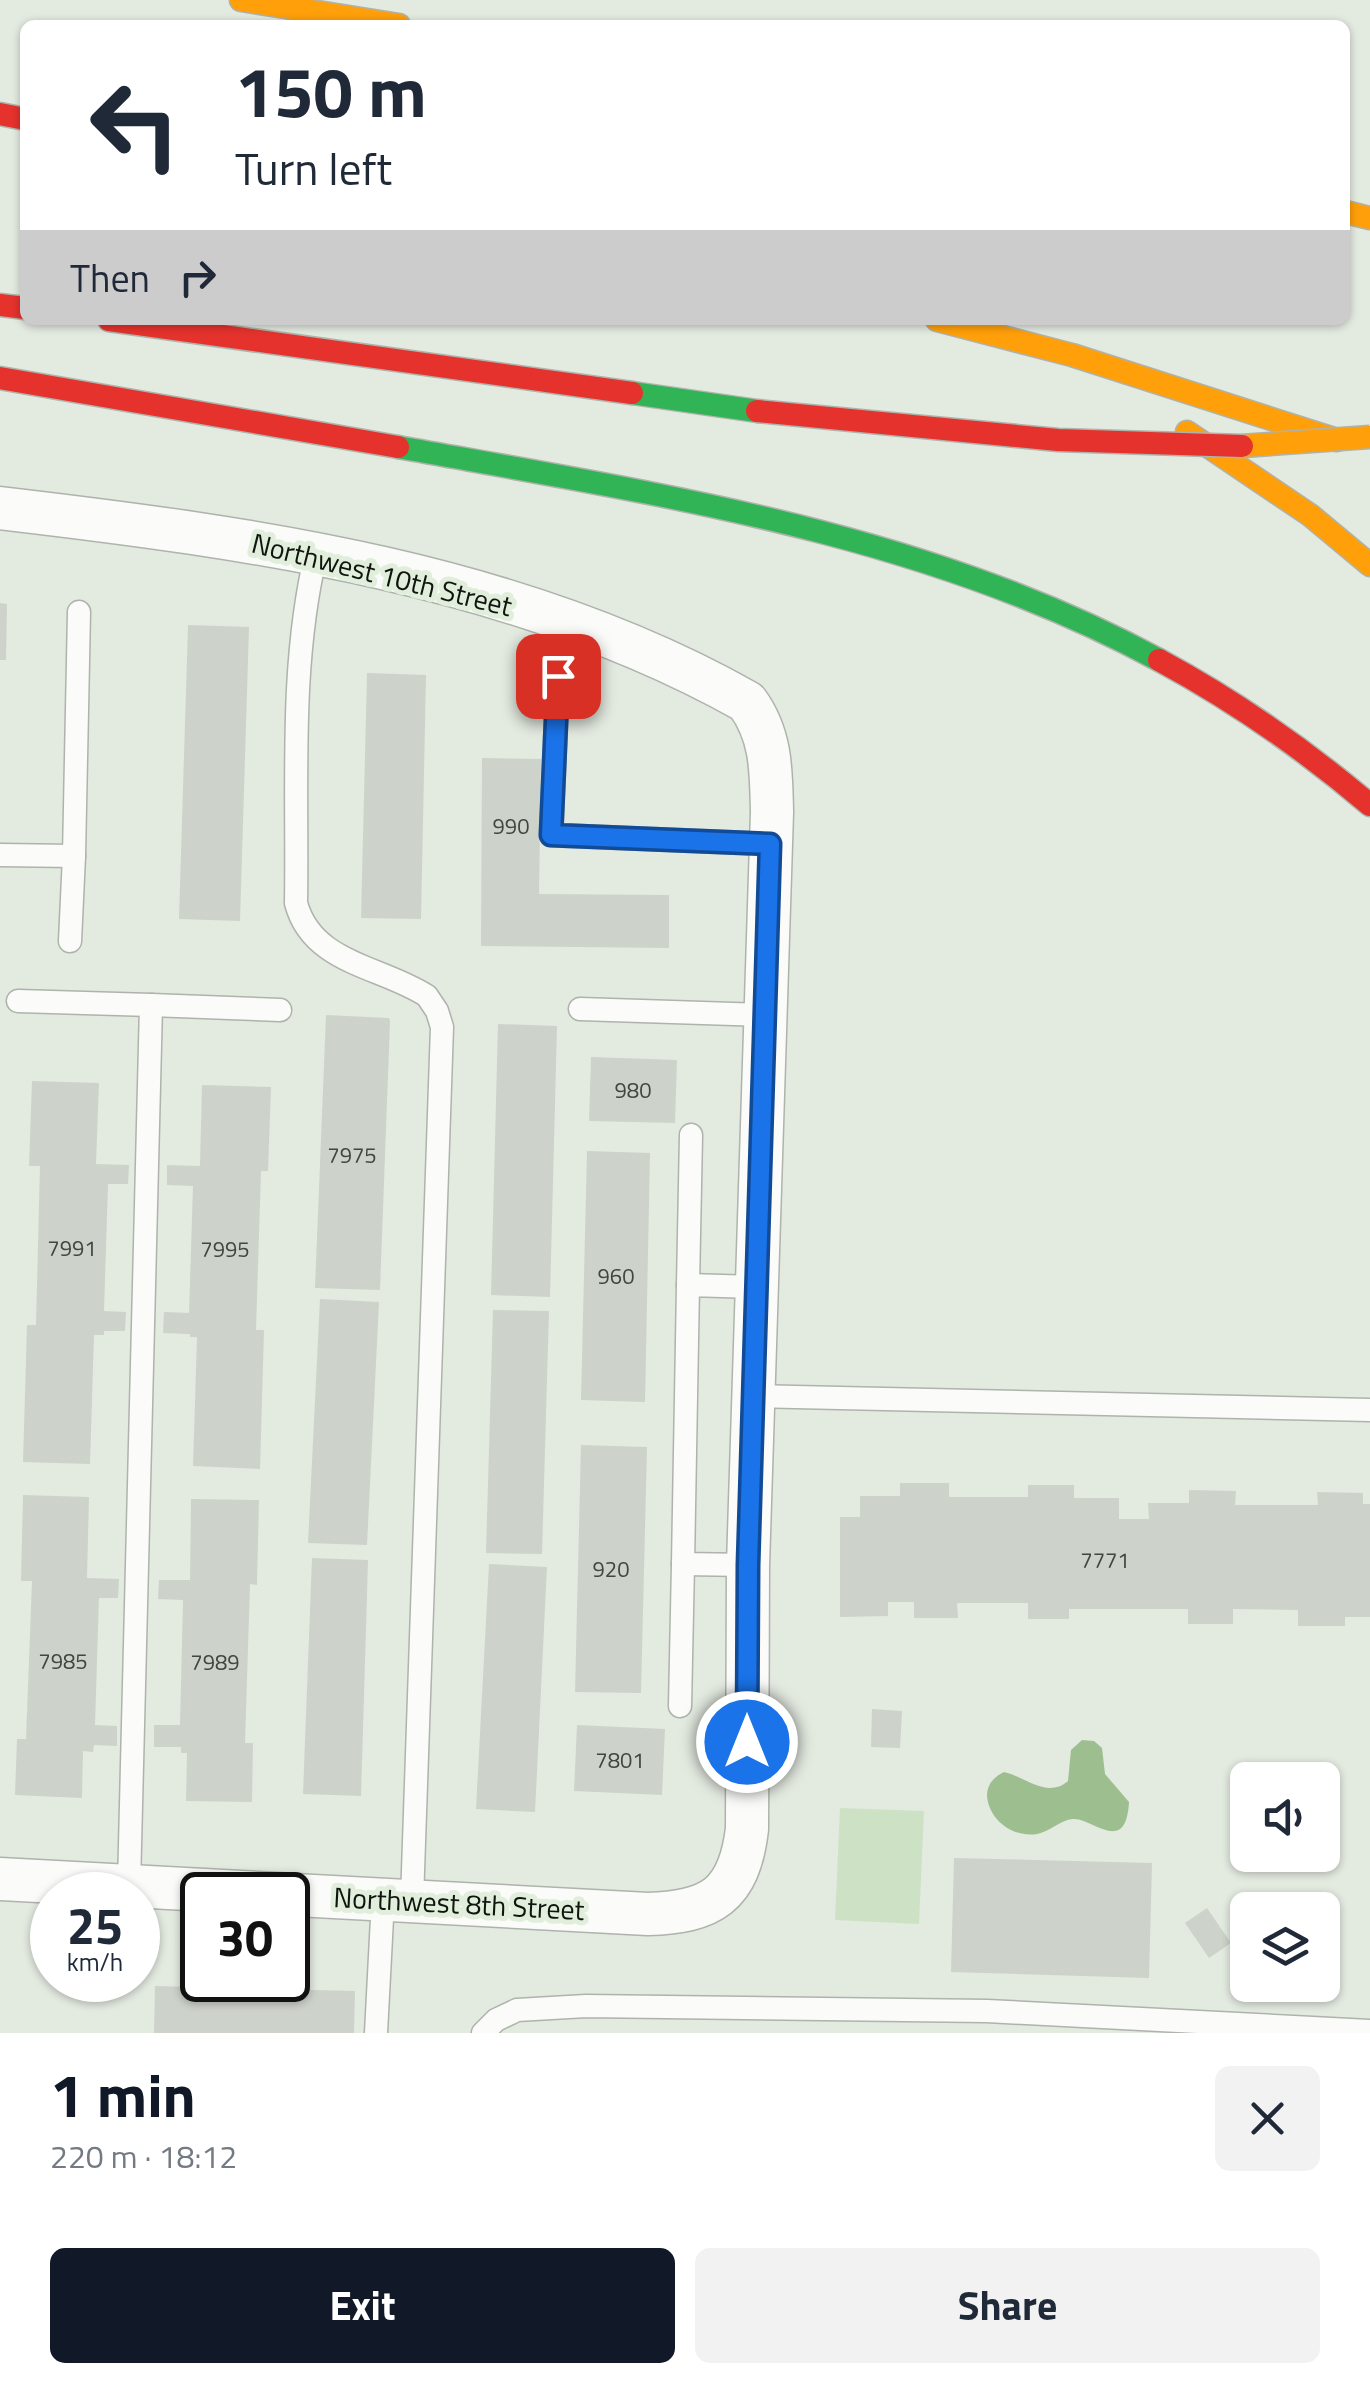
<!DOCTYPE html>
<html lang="en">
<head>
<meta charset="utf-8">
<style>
  :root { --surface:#fff; --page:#f2f2f3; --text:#1f2937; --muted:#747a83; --accent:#111827 }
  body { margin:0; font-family:"Titillium Web",sans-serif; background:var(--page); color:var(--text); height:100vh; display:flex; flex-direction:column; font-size:38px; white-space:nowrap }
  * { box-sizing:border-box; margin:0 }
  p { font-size:32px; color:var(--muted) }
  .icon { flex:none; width:55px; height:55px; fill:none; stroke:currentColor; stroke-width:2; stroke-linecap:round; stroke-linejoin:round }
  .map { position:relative; height:2033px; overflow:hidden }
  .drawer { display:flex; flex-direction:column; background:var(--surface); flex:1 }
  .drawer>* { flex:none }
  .banner { position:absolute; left:20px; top:20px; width:1330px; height:305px; border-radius:15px; box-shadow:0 2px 8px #0004; background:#fff; color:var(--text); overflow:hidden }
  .controls { position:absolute; left:1230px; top:1762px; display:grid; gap:20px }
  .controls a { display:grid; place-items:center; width:110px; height:110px; border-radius:15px; background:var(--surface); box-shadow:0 2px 8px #0004; font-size:50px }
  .speed { position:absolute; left:30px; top:1872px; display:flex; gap:20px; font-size:50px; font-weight:700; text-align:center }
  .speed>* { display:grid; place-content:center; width:130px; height:130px; border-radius:50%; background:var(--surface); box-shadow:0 2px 8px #0004; line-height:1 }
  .speed small { font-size:25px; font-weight:400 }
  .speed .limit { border:5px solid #111; border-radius:15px; background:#fff; color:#111 }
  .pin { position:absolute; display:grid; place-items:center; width:85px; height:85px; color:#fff; margin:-42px; border-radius:20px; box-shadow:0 5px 15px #0006 }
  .me { position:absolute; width:110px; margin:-55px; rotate:0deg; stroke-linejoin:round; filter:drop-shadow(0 0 8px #0008) }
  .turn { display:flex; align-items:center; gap:35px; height:210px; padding:0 50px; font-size:45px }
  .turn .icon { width:130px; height:130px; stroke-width:2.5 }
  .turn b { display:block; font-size:70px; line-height:85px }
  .then { display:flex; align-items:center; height:95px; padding:0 50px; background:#0003; gap:20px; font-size:38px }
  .round { display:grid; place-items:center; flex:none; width:105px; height:105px; border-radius:15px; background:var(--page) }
  .head { display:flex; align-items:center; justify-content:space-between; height:170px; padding:0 50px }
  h1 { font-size:60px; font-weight:700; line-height:75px; color:var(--accent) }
  .button { display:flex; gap:20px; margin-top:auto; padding:20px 50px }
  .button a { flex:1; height:115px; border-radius:15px; background:var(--accent); color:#fff; font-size:40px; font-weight:700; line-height:115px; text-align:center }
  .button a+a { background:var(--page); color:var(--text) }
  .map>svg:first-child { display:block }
  .green { fill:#cde2c4 }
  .water { fill:#9dbf8f }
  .building { fill:#cdd3cb }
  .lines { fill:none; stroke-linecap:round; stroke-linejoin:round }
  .lane-casing { stroke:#aeb3ac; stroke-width:25 }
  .street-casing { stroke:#aeb3ac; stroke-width:45 }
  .fast-casing { stroke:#aeb3ac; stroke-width:25 }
  .slow-casing { stroke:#aeb3ac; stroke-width:25 }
  .jam-casing { stroke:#aeb3ac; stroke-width:25 }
  .lane { stroke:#fbfcfa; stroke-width:22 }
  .street { stroke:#fbfcfa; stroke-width:42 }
  .fast { stroke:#30b455; stroke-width:22 }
  .slow { stroke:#ff9f0a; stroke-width:22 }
  .jam { stroke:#e5322d; stroke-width:22 }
  .slow-bridge-casing { stroke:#aeb3ac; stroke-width:25; stroke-linecap:butt }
  .jam-bridge-casing { stroke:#aeb3ac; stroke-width:25; stroke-linecap:butt }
  .slow-bridge { stroke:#ff9f0a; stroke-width:22 }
  .jam-bridge { stroke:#e5322d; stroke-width:22 }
  .route-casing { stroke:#114b97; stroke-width:25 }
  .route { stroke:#1a73e8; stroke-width:18 }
  .labels { text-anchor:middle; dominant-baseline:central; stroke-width:10; stroke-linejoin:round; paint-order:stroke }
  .number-label { font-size:22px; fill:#41463f }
  .street-label { font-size:28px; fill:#10140e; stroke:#e1eedc }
</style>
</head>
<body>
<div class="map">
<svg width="1370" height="2033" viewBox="0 0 1370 2033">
  <rect width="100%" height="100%" fill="#e3eae0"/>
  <path class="green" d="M840,1808L924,1811L919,1924L835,1920Z"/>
  <path class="water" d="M1082,1740L1094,1741L1102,1748L1105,1774L1129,1802C1126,1857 1092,1817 1073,1819C1060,1820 1049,1832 1037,1834C1013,1838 989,1820 987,1796C987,1784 994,1777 1004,1772C1026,1777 1047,1799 1068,1781L1071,1750Z"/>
  <g class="building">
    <path d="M0,603L7,604L6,660H0Z"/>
    <path d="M188,625L249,627L240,921L179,919Z"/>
    <path d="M367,673L426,675L421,919L361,918Z"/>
    <path d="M482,758L541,759L539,894L669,895V948L481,946Z"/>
    <path d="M326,1015L389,1018L390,1021L380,1290L315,1288Z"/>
    <path d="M498,1024L557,1026L550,1297L491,1295Z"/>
    <path d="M591,1057L677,1060L675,1123L589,1121Z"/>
    <path d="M32,1081L99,1083L96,1164L129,1165L128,1184H108L104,1311L126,1312L125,1331H104V1335H94L90,1464L23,1462L27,1325H36L40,1166H29Z"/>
    <path d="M202,1085L271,1087L268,1171H261L256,1330H264L260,1469L193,1466L197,1337H190V1334L163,1333L164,1312L189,1313L193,1186L167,1185V1165L200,1166Z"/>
    <path d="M587,1151L650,1153L645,1402L581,1400Z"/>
    <path d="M320,1299L379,1302L367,1545L308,1543Z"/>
    <path d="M493,1310L549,1311L542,1554L486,1553Z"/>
    <path d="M581,1445L647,1447L641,1693L575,1692Z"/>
    <path d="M900,1483H949V1497H1028V1485H1074V1498H1119V1519H1149L1148,1503H1189V1490L1236,1491L1235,1505H1318L1317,1492L1363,1493V1504H1370V1617H1345V1626H1298V1610L1233,1609V1624H1188V1609H1069V1619H1028V1603H957L958,1618H914V1602H888V1616L840,1617V1517H860V1496H900Z"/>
    <path d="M23,1495L89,1497L87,1578L119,1579L118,1598H99L95,1725L117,1726V1746L94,1745L93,1752L83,1751L82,1798L15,1795L17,1739H26L32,1581H21Z"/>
    <path d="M191,1499L259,1500L257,1585L250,1584L245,1743H253L252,1802L186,1801L187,1753H181V1747H154V1725H180L183,1600L158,1599L159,1580H190Z"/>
    <path d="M312,1558L368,1560L361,1796L303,1794Z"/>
    <path d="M489,1564L547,1567L535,1812L476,1809Z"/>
    <path d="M872,1709L902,1711L900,1748L871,1747Z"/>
    <path d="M577,1725L665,1729L662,1795L574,1791Z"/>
    <path d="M954,1858L1152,1863L1149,1978L951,1972Z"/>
    <path d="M1207,1908L1231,1943L1209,1958L1185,1923Z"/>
    <path d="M155,1986L355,1991L354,2033H154Z"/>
  </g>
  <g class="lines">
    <g class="lane-casing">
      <g id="lane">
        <path d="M316,554C289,667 298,787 296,903C312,964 381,966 427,996L437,1011L442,1027L412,1900"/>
        <path d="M573,625L558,676L551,835L770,844"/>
        <path d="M0,855L74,856L79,612"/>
        <path d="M70,941L74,856"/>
        <path d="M18,1001L151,1005L129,1885"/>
        <path d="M151,1005L280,1010"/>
        <path d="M580,1009L765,1015"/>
        <path d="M688,1285L691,1135"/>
        <path d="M753,1396L1370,1410"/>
        <path d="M748,1565L683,1564L688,1285L756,1287"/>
        <path d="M680,1706L683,1564"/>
        <path d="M376,2033L383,1899"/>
        <path d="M483,2033L496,2020L517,2010L586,2006L987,2011L1370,2031"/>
      </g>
    </g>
    <g class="street-casing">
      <path id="street" d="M0,508C255,538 520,574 747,702C772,736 771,772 772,812L748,1565L747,1829C739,1896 711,1912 648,1914L0,1879"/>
    </g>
    <g class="fast-casing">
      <g id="fast">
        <path d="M632,393L757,411"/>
        <path d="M398,447C657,494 925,533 1159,660"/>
      </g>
    </g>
    <g class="slow-casing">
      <g id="slow">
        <path d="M241,0L399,25"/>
        <path d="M1345,212L1370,218"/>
        <path d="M937,320L1072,355L1337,440"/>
        <path d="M1187,432L1310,515L1370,565"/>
      </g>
    </g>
    <g class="jam-casing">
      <g id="jam">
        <path d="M0,114L25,119"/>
        <path d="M0,305L25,308"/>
        <path d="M109,320L632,393"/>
        <path d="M0,378L398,447"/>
        <path d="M1159,660C1235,701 1304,749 1370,805"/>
      </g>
    </g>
    <use href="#lane" class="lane"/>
    <use href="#street" class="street"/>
    <use href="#fast" class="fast"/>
    <use href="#slow" class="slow"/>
    <use href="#jam" class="jam"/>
    <g class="slow-bridge-casing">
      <path id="slow-bridge" d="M1242,446L1370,437"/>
    </g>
    <g class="jam-bridge-casing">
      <path id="jam-bridge" d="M757,411L1058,440L1242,446"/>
    </g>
    <use href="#slow-bridge" class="slow-bridge"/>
    <use href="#jam-bridge" class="jam-bridge"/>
  </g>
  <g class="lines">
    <g class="route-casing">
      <path id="route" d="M558,676L551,835L770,844L748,1565L747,1742"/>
    </g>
    <use href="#route" class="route"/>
  </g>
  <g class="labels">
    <g class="number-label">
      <text x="511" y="826">990</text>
      <text x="633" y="1090">980</text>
      <text x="352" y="1155">7975</text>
      <text x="72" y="1248">7991</text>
      <text x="225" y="1249">7995</text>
      <text x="616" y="1276">960</text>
      <text x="1105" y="1560">7771</text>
      <text x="611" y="1569">920</text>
      <text x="63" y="1661">7985</text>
      <text x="215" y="1662">7989</text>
      <text x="620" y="1760">7801</text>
    </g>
    <g class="street-label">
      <text transform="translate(382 574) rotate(14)">Northwest 10th Street</text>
      <text transform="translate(459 1903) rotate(3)">Northwest 8th Street</text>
    </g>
  </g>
</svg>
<div class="controls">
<a><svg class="icon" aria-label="sound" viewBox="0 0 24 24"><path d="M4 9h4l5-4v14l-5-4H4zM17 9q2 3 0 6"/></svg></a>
<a><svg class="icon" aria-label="layers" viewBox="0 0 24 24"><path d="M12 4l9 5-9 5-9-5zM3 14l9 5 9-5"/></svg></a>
</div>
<div class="speed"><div>25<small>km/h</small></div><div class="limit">30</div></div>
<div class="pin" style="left:558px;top:676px;background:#d93025"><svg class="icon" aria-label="arrive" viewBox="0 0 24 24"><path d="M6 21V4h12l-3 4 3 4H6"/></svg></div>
<svg class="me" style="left:747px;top:1742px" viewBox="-20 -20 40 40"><circle r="17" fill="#1a73e8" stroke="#fff" stroke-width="3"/><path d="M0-11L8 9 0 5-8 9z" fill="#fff"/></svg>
<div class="banner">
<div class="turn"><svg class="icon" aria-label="left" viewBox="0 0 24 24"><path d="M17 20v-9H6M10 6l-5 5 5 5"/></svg><div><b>150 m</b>Turn left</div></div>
<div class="then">Then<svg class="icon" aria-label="right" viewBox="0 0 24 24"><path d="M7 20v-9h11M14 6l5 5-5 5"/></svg></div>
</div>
</div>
<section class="drawer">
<div class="head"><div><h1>1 min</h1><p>220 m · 18:12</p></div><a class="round"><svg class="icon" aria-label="close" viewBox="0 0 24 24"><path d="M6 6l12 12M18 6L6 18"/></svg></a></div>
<div class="button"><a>Exit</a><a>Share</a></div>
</section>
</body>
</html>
